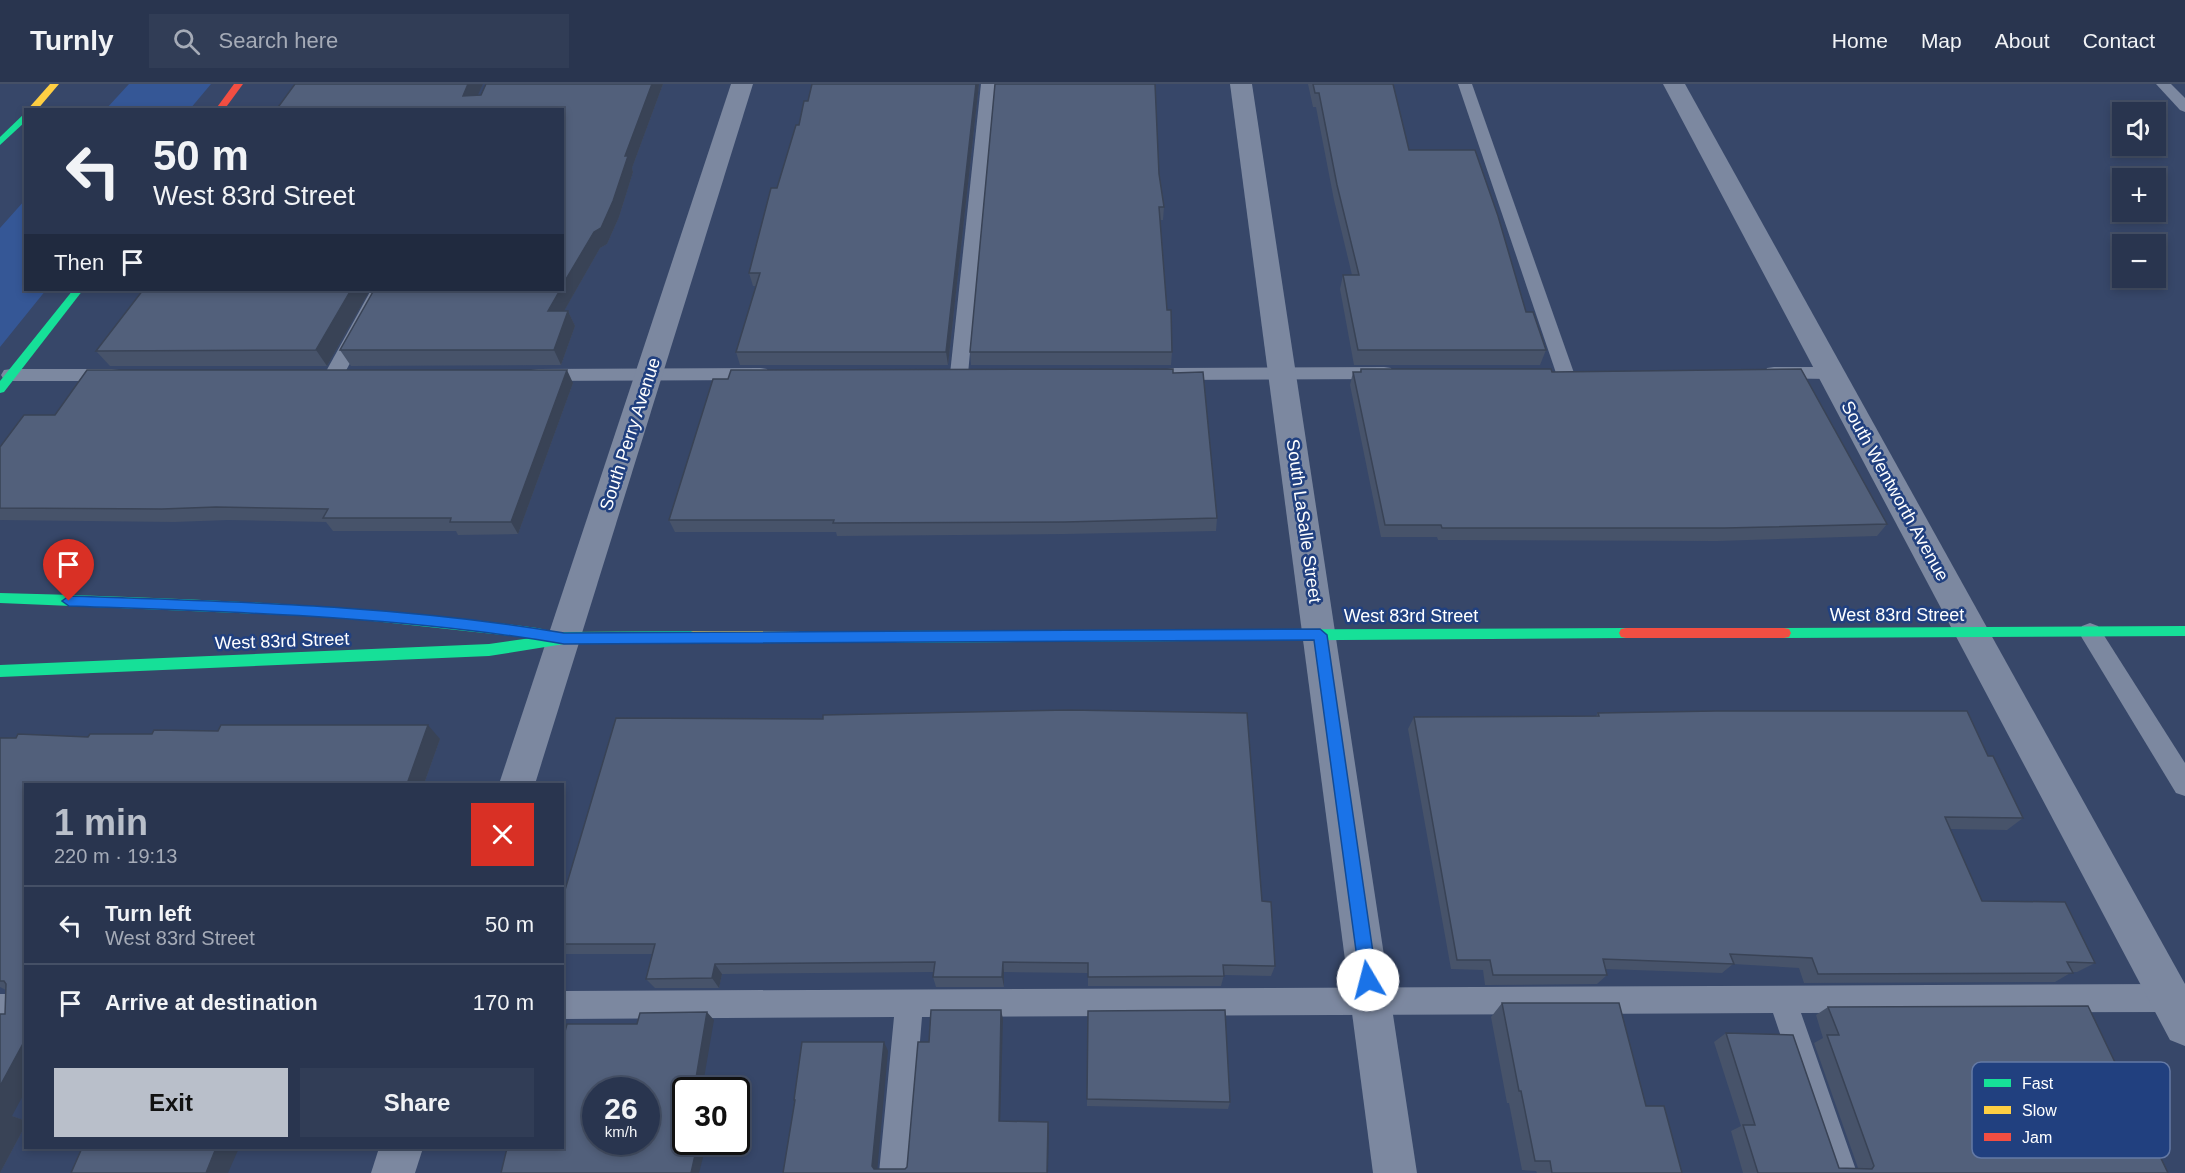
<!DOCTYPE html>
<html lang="en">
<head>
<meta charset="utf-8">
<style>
  :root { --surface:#29354f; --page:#313d56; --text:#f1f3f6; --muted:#a5abb7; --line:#455066; --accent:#b9bfca }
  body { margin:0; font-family:Helvetica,sans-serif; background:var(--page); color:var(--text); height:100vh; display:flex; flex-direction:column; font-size:22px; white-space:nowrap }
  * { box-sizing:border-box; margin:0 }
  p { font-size:20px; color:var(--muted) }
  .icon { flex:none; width:33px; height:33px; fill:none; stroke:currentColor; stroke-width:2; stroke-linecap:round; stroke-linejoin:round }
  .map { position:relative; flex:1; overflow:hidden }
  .drawer { position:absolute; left:24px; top:699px; width:540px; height:366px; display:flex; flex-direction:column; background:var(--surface); border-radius:0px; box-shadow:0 3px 9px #0003,0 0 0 2px var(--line) }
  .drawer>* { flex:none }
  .banner { position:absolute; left:24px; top:24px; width:540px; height:183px; border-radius:0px; box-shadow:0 3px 9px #0003,0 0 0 2px var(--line); background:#29354f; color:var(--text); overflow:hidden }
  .fabs { position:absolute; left:2112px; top:18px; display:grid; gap:12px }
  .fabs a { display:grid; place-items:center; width:54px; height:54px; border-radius:0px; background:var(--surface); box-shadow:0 3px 9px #0003,0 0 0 2px var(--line); font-size:30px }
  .speed { position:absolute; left:582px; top:993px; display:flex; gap:12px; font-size:30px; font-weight:700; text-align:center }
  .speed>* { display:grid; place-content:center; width:78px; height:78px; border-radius:50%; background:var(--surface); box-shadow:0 3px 9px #0003,0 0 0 2px var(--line); line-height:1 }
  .speed small { font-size:15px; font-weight:400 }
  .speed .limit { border:3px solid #111; border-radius:9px; background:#fff; color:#111 }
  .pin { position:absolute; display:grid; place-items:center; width:51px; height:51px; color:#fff; margin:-62px -26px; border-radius:50% 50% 50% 0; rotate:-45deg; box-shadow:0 0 6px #0007 }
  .pin .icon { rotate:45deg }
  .me { position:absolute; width:66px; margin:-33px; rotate:352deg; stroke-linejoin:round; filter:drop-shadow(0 0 4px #0008) }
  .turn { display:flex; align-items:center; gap:21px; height:126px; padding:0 30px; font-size:27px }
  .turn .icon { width:78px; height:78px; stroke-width:2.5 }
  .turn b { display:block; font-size:42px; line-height:51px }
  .then { display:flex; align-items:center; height:57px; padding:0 30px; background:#0003; gap:12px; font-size:22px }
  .round { display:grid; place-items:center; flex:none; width:63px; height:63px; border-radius:0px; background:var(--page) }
  .headline { display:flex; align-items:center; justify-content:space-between; height:102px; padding:0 30px }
  h1 { font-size:36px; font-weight:700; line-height:45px; color:var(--accent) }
  .button { display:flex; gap:12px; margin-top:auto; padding:12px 30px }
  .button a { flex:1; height:69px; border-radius:0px; background:var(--accent); color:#111; font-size:24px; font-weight:700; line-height:69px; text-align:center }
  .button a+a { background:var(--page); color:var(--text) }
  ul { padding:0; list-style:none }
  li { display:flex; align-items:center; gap:18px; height:78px; padding:0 30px; border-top:2px solid var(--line) }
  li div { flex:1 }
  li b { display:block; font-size:22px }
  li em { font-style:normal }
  header { display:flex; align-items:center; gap:36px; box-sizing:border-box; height:84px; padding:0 30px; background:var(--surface); border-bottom:2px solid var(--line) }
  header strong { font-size:28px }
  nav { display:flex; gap:33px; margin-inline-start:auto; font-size:21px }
  .search { width:420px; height:54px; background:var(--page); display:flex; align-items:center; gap:15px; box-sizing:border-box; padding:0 21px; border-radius:0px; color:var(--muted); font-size:22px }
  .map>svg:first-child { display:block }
  .green { fill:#355796 }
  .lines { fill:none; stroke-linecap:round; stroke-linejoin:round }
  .lane { fill:#7c88a0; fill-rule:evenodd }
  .street { fill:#7c88a0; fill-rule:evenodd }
  .fast { fill:#16e098; fill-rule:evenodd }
  .slow { fill:#ffcf43; fill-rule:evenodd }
  .jam { fill:#f24e42; fill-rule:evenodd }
  .wall { fill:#47536a }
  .shaded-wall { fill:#394356 }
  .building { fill:#52607b; stroke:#394356; stroke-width:1.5; fill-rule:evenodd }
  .route { fill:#1a73e8; stroke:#114b97; stroke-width:1.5 }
  .labels { text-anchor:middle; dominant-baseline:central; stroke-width:5; stroke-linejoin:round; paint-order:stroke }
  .street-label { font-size:18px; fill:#fff; stroke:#21407f }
  .key { fill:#21407f; stroke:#6479a5; stroke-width:1.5 }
  .key-label { font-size:16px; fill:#fff }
</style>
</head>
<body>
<header>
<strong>Turnly</strong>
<div class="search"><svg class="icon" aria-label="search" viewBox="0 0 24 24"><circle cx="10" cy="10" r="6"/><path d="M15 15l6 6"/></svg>Search here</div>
<nav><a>Home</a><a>Map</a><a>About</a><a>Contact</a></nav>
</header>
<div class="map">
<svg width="2185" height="1089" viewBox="0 0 2185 1089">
  <rect width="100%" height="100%" fill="#374769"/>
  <g class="green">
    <path d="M129,0H211L190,25H106Z"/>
    <path d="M25,116L26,206H46L0,263V144Z"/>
  </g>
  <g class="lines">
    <g class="lane">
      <path d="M981,0H995L968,290L966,295L959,296L952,295L950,290Z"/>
      <path d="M1458,0H1472L1574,289L1572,294L1565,295L1558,294L1556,289Z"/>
      <path d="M2156,0H2171L2185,14V28L2180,26Z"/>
      <path d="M371,206H389L341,296L334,297L327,296L324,291Z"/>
      <path d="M1384,283L1391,284L1393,289L1391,294L1384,295L1174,296L1167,295L1165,290L1167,285L1174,284Z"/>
      <path d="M1774,283H1830L1837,284L1839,289L1837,294L1830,295L1767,294L1765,289L1767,284Z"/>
      <path d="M760,284L767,285L769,290L767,295L760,296L538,297L531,296L528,291L531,286L538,285Z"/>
      <path d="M11,285H112L119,286L122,291L119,296L112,297H11L4,296L1,291L4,286Z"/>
      <path d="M2090,539L2098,542L2185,679V712L2176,709L2082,554L2079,548L2082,542Z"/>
      <path d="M2170,900L2180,904L2184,914L2180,924L2170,928L1801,929L1857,1089H1827L1773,929L922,933L909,1089H879L894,933L562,935V907Z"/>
      <rect x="0" y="910" width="26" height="28"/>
    </g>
    <g class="street">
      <path d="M731,0H753L535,700H499Z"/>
      <path d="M1230,0H1252L1417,1089H1373Z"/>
      <path d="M1663,0H1685L2185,900V962L2170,956Z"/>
      <path d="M379,1064H423L415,1089H371Z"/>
    </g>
    <g class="fast">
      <path d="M26,28V37L0,61V53Z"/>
      <path d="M73,206H83L4,308L0,309V297Z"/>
      <path d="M0,509C180,514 359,520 537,544L542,545L544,549L542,552L564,548L693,547L698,549L700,553L698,557L693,559L564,560L489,572L0,593V581L489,560L531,554L336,533L0,519Z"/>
      <path d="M2185,542V552L1784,554L1779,553L1777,549L1779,545L1784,544Z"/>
      <path d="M1626,544L1631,545L1633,549L1631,553L1626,554L884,559L879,557L877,553L879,549L884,547Z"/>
    </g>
    <g class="slow">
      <path d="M50,0H59L37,26H27Z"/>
      <path d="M693,547H884L889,549L891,553L889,557L884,559H693L688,557L686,553L688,549Z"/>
    </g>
    <g class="jam">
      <path d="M234,0H243L224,26H215Z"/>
      <path d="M1626,544H1784L1789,545L1791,549L1789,553L1784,554H1626L1621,553L1619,549L1621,545Z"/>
    </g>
  </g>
  <g class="wall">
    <path d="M295,0H483L477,12L481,11L486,0H663L632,84L633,88L619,133L607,160L600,164L564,227H568L575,242L561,281L351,282L340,266L562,206Z"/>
    <path d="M979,0L948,281H740L736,268L756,202H753L749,189L799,41Z"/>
    <path d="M1308,0H1393L1409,66L1526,228L1546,266L1540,281H1354L1340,205L1343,191H1352L1334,116L1316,23H1313Z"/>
    <path d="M1159,90L1164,123L1163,136H1160L1167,226L1172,268L1171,281H971L970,268Z"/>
    <path d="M143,206H370L327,282H110L96,267Z"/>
    <path d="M1361,285L1552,288L1887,440L1877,452L1717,457L1438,456L1437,453H1381L1350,301L1353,288H1360Z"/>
    <path d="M1173,289L1217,434L1216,447L1065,450L837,452L836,448H675L669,436Z"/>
    <path d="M573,299L518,450L458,451L456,447H333L326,438L228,436L174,438L0,436V363L55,331Z"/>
    <path d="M1598,629L1988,672L2023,734L2007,746L1950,745L1982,817L2095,879L2077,888H2072L2055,898L1804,899L1799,884L1733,880L1722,889L1605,885L1607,891L1597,900L1485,901L1483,886L1451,885L1408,645L1414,633L1596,632Z"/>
    <path d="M218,647L440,655L424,700H26L12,1032L26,1037V1040L0,1089L6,906L0,903V654L88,653Z"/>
    <path d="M562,816L1262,817L1275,882L1271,892L1224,891L1221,902H1088V889L1004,888V903H936L933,893L934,888L722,890L719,904H655L646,895L652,870H566L562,866Z"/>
    <path d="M1502,919L1646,1022L1682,1089H1537L1536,1087L1522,1086L1509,1019H1507L1491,933Z"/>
    <path d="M1828,923L2168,1089H1743L1731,1047L1741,1042L1714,958L1726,949L1839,1084H1858L1814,959L1823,954L1816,931Z"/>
    <path d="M1088,927L1230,1018L1228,1025L1087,1022Z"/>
  </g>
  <g class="shaded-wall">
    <path d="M468,0H483L471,26L463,12Z"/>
    <path d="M652,0H663L632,84L633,88L619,133L607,160L600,164L555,243L548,227L560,206H562V202L625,72Z"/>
    <path d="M976,0H979L948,281L946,268Z"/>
    <path d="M351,206H370L327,282L316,266Z"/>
    <path d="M568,227L575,242L561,281L554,266Z"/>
    <path d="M567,286L573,299L518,450L511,438Z"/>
    <path d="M428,641L440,655L424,700H407Z"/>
    <path d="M1003,878L1004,888V903L1002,893Z"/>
    <path d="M715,880L722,890L719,904L712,894Z"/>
    <path d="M1001,926L1003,935L1000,1045L999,1037Z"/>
    <path d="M707,928L714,936L702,1006H694Z"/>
    <path d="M26,954V1006L12,1032L26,1037V1040L0,1089V1002Z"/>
    <path d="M884,958L888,967L877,1089L872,1082Z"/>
    <path d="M1048,1038L1049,1045L1048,1089H1047Z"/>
    <path d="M698,1058H707L699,1089H691Z"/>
    <path d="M216,1064H239L228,1089H206Z"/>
  </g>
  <g class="building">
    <path d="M295,0H468L463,12L481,11L486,0H652L625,72H628L613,117L601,144L594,148L562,202V26H276Z"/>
    <path d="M812,0H976L946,268H736L760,189H749L771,104H777L796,41H799L804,17H808Z"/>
    <path d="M995,0H1155L1159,90L1164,123H1159L1167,226H1171L1172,268H970Z"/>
    <path d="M1313,0H1393L1409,66H1475L1498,132L1526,228H1533L1546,266H1358L1343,191H1359L1337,101L1319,9H1315Z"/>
    <path d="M143,206H351L316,266L96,267Z"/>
    <path d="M374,206H560L548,227H568L554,266H340Z"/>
    <path d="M1173,285V289L1203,288L1217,434L1065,438L833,439L834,436H669L713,295H728L731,286Z"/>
    <path d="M1361,285H1551L1552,288L1801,285L1887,440L1725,444H1442L1441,441H1385L1353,288H1361Z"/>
    <path d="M87,286H567L511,438H450L451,434H323L328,425L216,423L162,425L0,424V363L24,331H55Z"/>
    <path d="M1069,626L1247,629L1262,817L1271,818L1275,882L1223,881L1224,892L1088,893V879L1003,878L1002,893H933L935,878L715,880L712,894L646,895L655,860H562V816L616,634L823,635V631Z"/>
    <path d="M1716,627H1967L1988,672H1993L2023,734L1945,733L1982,817L2065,818L2095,879L2067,878L2073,889L1818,890L1812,874L1730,870L1734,880L1603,875L1607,891H1493L1490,876H1457L1414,633L1599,632L1598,629Z"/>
    <path d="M221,641H428L407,700H26V954L0,1002V930H5L6,900L4,897H0V654H16L18,650L88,653L90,650H152L154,646L218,647Z"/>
    <path d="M1502,919H1619L1646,1022H1664L1682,1089H1552L1550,1077H1535L1521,1007H1519Z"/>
    <path d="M2088,922L2168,1089H1758L1743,1041H1755L1726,949L1793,951L1839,1084L1872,1085L1874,1082L1827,951H1839L1828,923Z"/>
    <path d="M931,926H1001L999,1037L1048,1038L1047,1089H783L795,1016H794L802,958H884L872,1082L874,1085H905L907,1083L918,958H929Z"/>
    <path d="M1225,926L1230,1018L1087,1015L1088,927Z"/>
    <path d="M707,928L694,1006H686V1058H698L691,1089H501L507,1064H562V959L567,940H637L640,929ZM596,1006H646V1058H596Z"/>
    <path d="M82,1064H216L206,1089H71Z"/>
  </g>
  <path class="route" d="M69,512C235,518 400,521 564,549L1320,545L1327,551L1377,896L1374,901L1368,904L1362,901L1360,896L1314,556L564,560C400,532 235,528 69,522L62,517Z"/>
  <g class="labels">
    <g class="street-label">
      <text transform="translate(630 350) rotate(-72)">South Perry Avenue</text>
      <text transform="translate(1895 407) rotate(61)">South Wentworth Avenue</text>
      <text transform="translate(1304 437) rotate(82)">South LaSalle Street</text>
      <text x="1897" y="531">West 83rd Street</text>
      <text x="1411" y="532">West 83rd Street</text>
      <text transform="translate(282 557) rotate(-2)">West 83rd Street</text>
    </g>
  </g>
  <rect x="1972" y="978" width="198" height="96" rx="9" class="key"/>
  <rect x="1984" y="995" width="27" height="8" fill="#16e098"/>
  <rect x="1984" y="1022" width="27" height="8" fill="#ffcf43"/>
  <rect x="1984" y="1049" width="27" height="8" fill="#f24e42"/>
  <g class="key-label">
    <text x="2022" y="1005">Fast</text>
    <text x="2022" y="1032">Slow</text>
    <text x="2022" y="1059">Jam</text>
  </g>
</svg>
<div class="fabs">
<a><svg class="icon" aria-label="sound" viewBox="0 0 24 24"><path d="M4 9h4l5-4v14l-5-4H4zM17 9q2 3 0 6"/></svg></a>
<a>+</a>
<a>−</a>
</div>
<div class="speed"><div>26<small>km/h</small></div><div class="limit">30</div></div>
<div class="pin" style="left:69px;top:517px;background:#d93025"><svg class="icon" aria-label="arrive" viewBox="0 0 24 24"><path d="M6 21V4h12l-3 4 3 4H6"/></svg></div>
<svg class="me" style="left:1368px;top:896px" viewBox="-20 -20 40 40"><circle r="19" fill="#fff"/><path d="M0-13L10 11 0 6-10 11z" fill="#1a73e8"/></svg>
<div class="banner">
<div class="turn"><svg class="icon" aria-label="left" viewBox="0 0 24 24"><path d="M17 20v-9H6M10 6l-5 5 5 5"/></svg><div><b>50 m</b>West 83rd Street</div></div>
<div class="then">Then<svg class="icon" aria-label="arrive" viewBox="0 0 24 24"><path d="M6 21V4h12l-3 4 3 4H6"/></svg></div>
</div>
<section class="drawer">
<div class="headline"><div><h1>1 min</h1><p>220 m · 19:13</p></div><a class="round" style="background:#d93025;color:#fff"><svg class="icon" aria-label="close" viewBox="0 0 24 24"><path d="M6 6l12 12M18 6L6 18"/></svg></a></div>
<ul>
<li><svg class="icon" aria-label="left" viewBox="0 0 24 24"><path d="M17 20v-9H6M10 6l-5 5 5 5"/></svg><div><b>Turn left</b><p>West 83rd Street</p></div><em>50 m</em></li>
<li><svg class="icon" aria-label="arrive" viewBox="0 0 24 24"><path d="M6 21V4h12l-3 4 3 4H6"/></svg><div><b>Arrive at destination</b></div><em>170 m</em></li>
</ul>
<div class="button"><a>Exit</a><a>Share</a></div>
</section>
</div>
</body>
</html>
